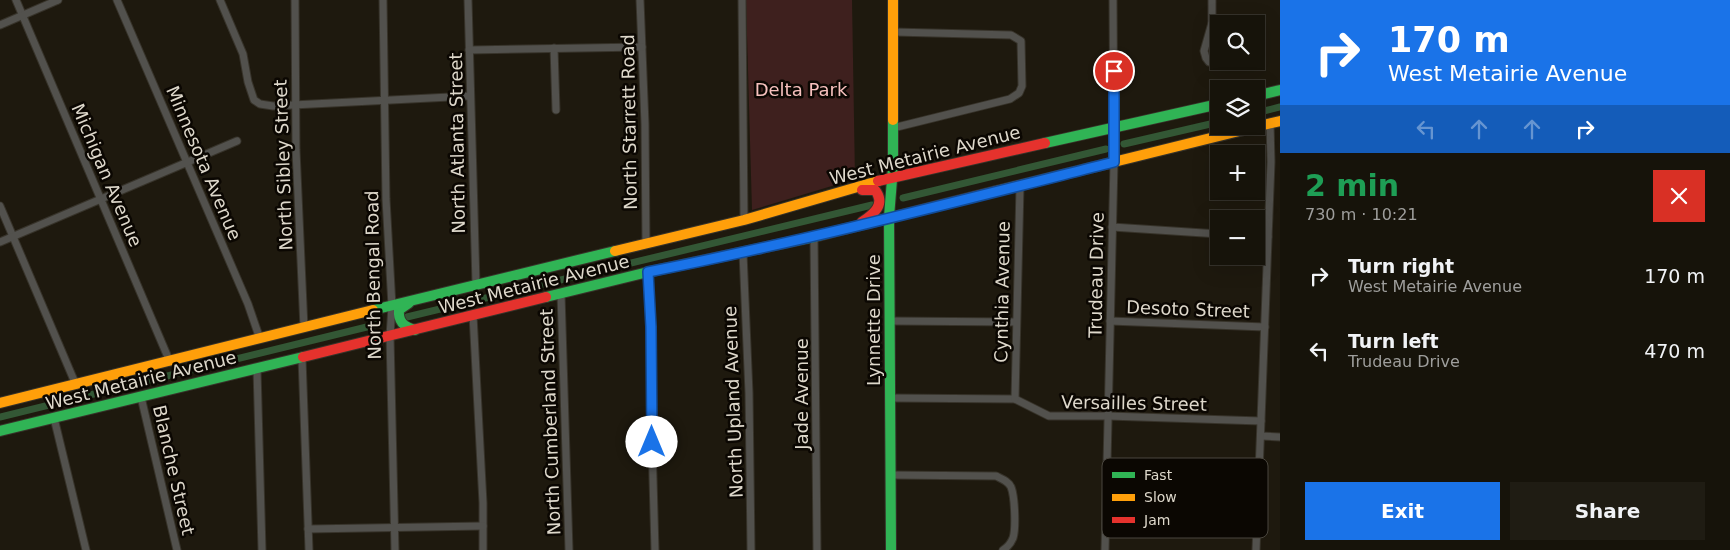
<!DOCTYPE html>
<html lang="en">
<head>
<meta charset="utf-8">
<style>
  :root { --surface:#16130a; --page:#1f1c13; --text:#f1f3f6; --muted:#9e9e9c; --line:#35322b; --accent:#1a73e8 }
  body { margin:0; font-family:"DejaVu Sans",sans-serif; background:var(--page); color:var(--text); height:100vh; display:flex; flex-direction:column; font-size:19px; white-space:nowrap }
  * { box-sizing:border-box; margin:0 }
  p { font-size:16px; color:var(--muted) }
  .icon { flex:none; width:28px; height:28px; fill:none; stroke:currentColor; stroke-width:2; stroke-linecap:round; stroke-linejoin:round }
  .map { position:relative; flex:1; overflow:hidden }
  .panel { display:flex; flex-direction:column; background:var(--surface); width:450px }
  .panel>* { flex:none }
  .top-card { background:#1a73e8; color:#fff; overflow:hidden }
  .buttons { position:absolute; left:1210px; top:15px; display:grid; gap:10px }
  .buttons a { display:grid; place-items:center; width:55px; height:55px; border-radius:0px; background:var(--surface); box-shadow:0 5px 20px #0002,0 0 0 1px var(--line); font-size:25px }
  .pin { position:absolute; display:grid; place-items:center; width:42px; height:42px; color:#fff; margin:-21px; border:2px solid #fff; border-radius:50%; box-shadow:0 1px 5px #0007 }
  .me { position:absolute; width:55px; margin:-28px; rotate:0deg; stroke-linejoin:round; filter:drop-shadow(0 0 4px #0008) }
  .turn { display:flex; align-items:center; gap:18px; height:105px; padding:0 25px; font-size:22px }
  .turn .icon { width:65px; height:65px; stroke-width:2.5 }
  .turn b { display:block; font-size:35px; line-height:42px }
  .lanes { display:flex; align-items:center; height:48px; padding:0 25px; background:#0003; justify-content:center; gap:25px; direction:ltr }
  .lanes .off { opacity:.35 }
  .round { display:grid; place-items:center; flex:none; width:52px; height:52px; border-radius:0px; background:var(--page) }
  .summary { display:flex; align-items:center; justify-content:space-between; height:85px; padding:0 25px }
  h1 { font-size:30px; font-weight:800; line-height:38px; color:#1e9e55 }
  .primary-button { display:flex; gap:10px; margin-top:auto; padding:10px 25px }
  .primary-button a { flex:1; height:58px; border-radius:0px; background:var(--accent); color:#fff; font-size:20px; font-weight:800; line-height:58px; text-align:center }
  .primary-button a+a { background:var(--page); color:var(--text) }
  ul { padding:0; list-style:none }
  li { display:flex; align-items:center; gap:15px; height:75px; padding:0 25px }
  li div { flex:1 }
  li b { display:block; font-size:19px }
  li em { font-style:normal }
  main { display:flex; flex:1; min-height:0 }
  .map>svg:first-child { display:block }
  .green { fill:#3e201e }
  .lines { fill:none; stroke-linecap:round; stroke-linejoin:round }
  .canal { stroke:#335735; stroke-width:7 }
  .street-casing { stroke:#37332a; stroke-width:9 }
  .fast-casing { stroke:#37332a; stroke-width:12 }
  .slow-casing { stroke:#37332a; stroke-width:12 }
  .jam-casing { stroke:#37332a; stroke-width:12 }
  .street { stroke:#52514d; stroke-width:7 }
  .fast { stroke:#30b455; stroke-width:10 }
  .slow { stroke:#ff9f0a; stroke-width:10 }
  .jam { stroke:#e5322d; stroke-width:10 }
  .route-casing { stroke:#114b97; stroke-width:12 }
  .route { stroke:#1a73e8; stroke-width:9 }
  .labels { text-anchor:middle; dominant-baseline:central; stroke-width:5; stroke-linejoin:round; paint-order:stroke }
  .park-label { font-size:18px; fill:#f6c0bd; stroke:#0b0702 }
  .street-label { font-size:18px; fill:#ded8cb; stroke:#0b0702 }
  .key { fill:#0b0702; stroke:#4a463e; stroke-width:1 }
  .key-label { font-size:14px; fill:#ded8cb }
</style>
</head>
<body>
<main>
<div class="map">
<svg width="1280" height="550" viewBox="0 0 1280 550">
  <rect width="100%" height="100%" fill="#1e190e"/>
  <path class="green" d="M746,0H852L855,179L752,210Z"/>
  <g class="lines">
    <g class="canal">
      <path d="M1256,113L1280,107"/>
      <path d="M1124,144L1219,122"/>
      <path d="M903,198L1106,149"/>
      <path d="M407,317L872,205"/>
      <path d="M0,417L379,324"/>
    </g>
    <g class="street-casing">
      <g id="street">
        <path d="M16,0L170,362"/>
        <path d="M117,0L248,304L260,339"/>
        <path d="M220,0L243,54L248,82L254,100L260,104L273,106L470,96"/>
        <path d="M295,0L296,150L304,328"/>
        <path d="M383,0L386,199L392,306L390,336L395,550"/>
        <path d="M468,0L476,284"/>
        <path d="M640,0L645,124L646,244"/>
        <path d="M742,0L744,220"/>
        <path d="M1212,0V23L1204,51L1206,58L1209,62L1219,59"/>
        <path d="M1212,23L1219,33"/>
        <path d="M0,25L58,0"/>
        <path d="M554,48L556,110"/>
        <path d="M469,50L642,47"/>
        <path d="M893,128L1010,99L1019,93L1022,86L1021,41L1011,35L894,32"/>
        <path d="M0,206L76,385"/>
        <path d="M1112,227L1219,234"/>
        <path d="M1256,236L1268,237"/>
        <path d="M814,237L817,550"/>
        <path d="M0,242L237,141"/>
        <path d="M743,253L749,393L751,550"/>
        <path d="M648,272L651,327L652,442L655,550"/>
        <path d="M561,294L569,550"/>
        <path d="M473,315L483,503V550"/>
        <path d="M890,321L1016,322"/>
        <path d="M1110,321L1265,327"/>
        <path d="M302,358L309,550"/>
        <path d="M257,369L262,550"/>
        <path d="M141,397L177,550"/>
        <path d="M890,398L1015,399L1049,416H1108L1261,421"/>
        <path d="M1015,399L1020,186"/>
        <path d="M54,418L86,550"/>
        <path d="M1261,436L1280,437"/>
        <path d="M890,475L996,476C1002,479 1008,481 1011,487C1015,497 1016,529 1013,538C1011,543 1008,547 1003,550"/>
        <path d="M1106,523L1257,530"/>
        <path d="M308,529L483,526"/>
        <path d="M1105,550L1114,162L1113,0"/>
        <path d="M1256,550L1271,162L1270,123"/>
      </g>
    </g>
    <g class="fast-casing">
      <g id="fast">
        <path d="M1256,96L1280,90"/>
        <path d="M1045,143L1219,104"/>
        <path d="M546,297L648,272L814,237L845,229"/>
        <path d="M409,303L399,310C398,322 404,327 415,330"/>
        <path d="M373,310L615,251"/>
        <path d="M0,431L303,357"/>
        <path d="M891,550L889,217L893,167V120"/>
      </g>
    </g>
    <g class="slow-casing">
      <g id="slow">
        <path d="M893,0V120"/>
        <path d="M996,191L1280,121"/>
        <path d="M615,251L744,220L878,181"/>
        <path d="M0,403L373,310"/>
      </g>
    </g>
    <g class="jam-casing">
      <g id="jam">
        <path d="M878,181L1045,143"/>
        <path d="M862,190H875C886,204 874,214 862,222"/>
        <path d="M845,229L996,191"/>
        <path d="M303,357L546,297"/>
      </g>
    </g>
    <use href="#street" class="street"/>
    <use href="#fast" class="fast"/>
    <use href="#slow" class="slow"/>
    <use href="#jam" class="jam"/>
  </g>
  <g class="lines">
    <g class="route-casing">
      <path id="route" d="M652,442L651,327L648,272C805,241 959,201 1114,162V71"/>
    </g>
    <use href="#route" class="route"/>
  </g>
  <g class="labels">
    <g class="park-label">
      <text x="801" y="89">Delta Park</text>
    </g>
    <g class="street-label">
      <text transform="translate(629 122) rotate(-91)">North Starrett Road</text>
      <text transform="translate(457 143) rotate(-91)">North Atlanta Street</text>
      <text transform="translate(925 155) rotate(-14)">West Metairie Avenue</text>
      <text transform="translate(204 163) rotate(67)">Minnesota Avenue</text>
      <text transform="translate(283 165) rotate(-92)">North Sibley Street</text>
      <text transform="translate(107 175) rotate(67)">Michigan Avenue</text>
      <text transform="translate(373 275) rotate(-91)">North Bengal Road</text>
      <text transform="translate(1096 275) rotate(-89)">Trudeau Drive</text>
      <text transform="translate(534 284) rotate(-14)">West Metairie Avenue</text>
      <text transform="translate(1002 292) rotate(-89)">Cynthia Avenue</text>
      <text transform="translate(1188 309) rotate(2)">Desoto Street</text>
      <text transform="translate(873 320) rotate(-90)">Lynnette Drive</text>
      <text transform="translate(141 380) rotate(-14)">West Metairie Avenue</text>
      <text transform="translate(801 394) rotate(-90)">Jade Avenue</text>
      <text transform="translate(733 402) rotate(-92)">North Upland Avenue</text>
      <text transform="translate(1134 403) rotate(1)">Versailles Street</text>
      <text transform="translate(550 422) rotate(-92)">North Cumberland Street</text>
      <text transform="translate(174 470) rotate(77)">Blanche Street</text>
    </g>
  </g>
  <rect x="1102" y="458" width="166" height="80" rx="8" class="key"/>
  <rect x="1112" y="472" width="23" height="6" fill="#30b455"/>
  <rect x="1112" y="494" width="23" height="7" fill="#ff9f0a"/>
  <rect x="1112" y="517" width="23" height="6" fill="#e5322d"/>
  <g class="key-label">
    <text x="1144" y="480">Fast</text>
    <text x="1144" y="502">Slow</text>
    <text x="1144" y="525">Jam</text>
  </g>
</svg>
<div class="buttons">
<a><svg class="icon" aria-label="search" viewBox="0 0 24 24"><circle cx="10" cy="10" r="6"/><path d="M15 15l6 6"/></svg></a>
<a><svg class="icon" aria-label="layers" viewBox="0 0 24 24"><path d="M12 4l9 5-9 5-9-5zM3 14l9 5 9-5"/></svg></a>
<a>+</a>
<a>−</a>
</div>
<div class="pin" style="left:1114px;top:71px;background:#d93025"><svg class="icon" aria-label="arrive" viewBox="0 0 24 24"><path d="M6 21V4h12l-3 4 3 4H6"/></svg></div>
<svg class="me" style="left:652px;top:442px" viewBox="-20 -20 40 40"><circle r="19" fill="#fff"/><path d="M0-13L10 11 0 6-10 11z" fill="#1a73e8"/></svg>
</div>
<section class="panel">
<div class="top-card">
<div class="turn"><svg class="icon" aria-label="right" viewBox="0 0 24 24"><path d="M7 20v-9h11M14 6l5 5-5 5"/></svg><div><b>170 m</b>West Metairie Avenue</div></div>
<div class="lanes"><svg class="icon off" aria-label="left" viewBox="0 0 24 24"><path d="M17 20v-9H6M10 6l-5 5 5 5"/></svg><svg class="icon off" aria-label="ahead" viewBox="0 0 24 24"><path d="M12 20V5M6 11l6-6 6 6"/></svg><svg class="icon off" aria-label="ahead" viewBox="0 0 24 24"><path d="M12 20V5M6 11l6-6 6 6"/></svg><svg class="icon" aria-label="right" viewBox="0 0 24 24"><path d="M7 20v-9h11M14 6l5 5-5 5"/></svg></div>
</div>
<div class="summary"><div><h1>2 min</h1><p>730 m · 10:21</p></div><a class="round" style="background:#d93025;color:#fff"><svg class="icon" aria-label="close" viewBox="0 0 24 24"><path d="M6 6l12 12M18 6L6 18"/></svg></a></div>
<ul>
<li><svg class="icon" aria-label="right" viewBox="0 0 24 24"><path d="M7 20v-9h11M14 6l5 5-5 5"/></svg><div><b>Turn right</b><p>West Metairie Avenue</p></div><em>170 m</em></li>
<li><svg class="icon" aria-label="left" viewBox="0 0 24 24"><path d="M17 20v-9H6M10 6l-5 5 5 5"/></svg><div><b>Turn left</b><p>Trudeau Drive</p></div><em>470 m</em></li>
</ul>
<div class="primary-button"><a>Exit</a><a>Share</a></div>
</section>
</main>
</body>
</html>
